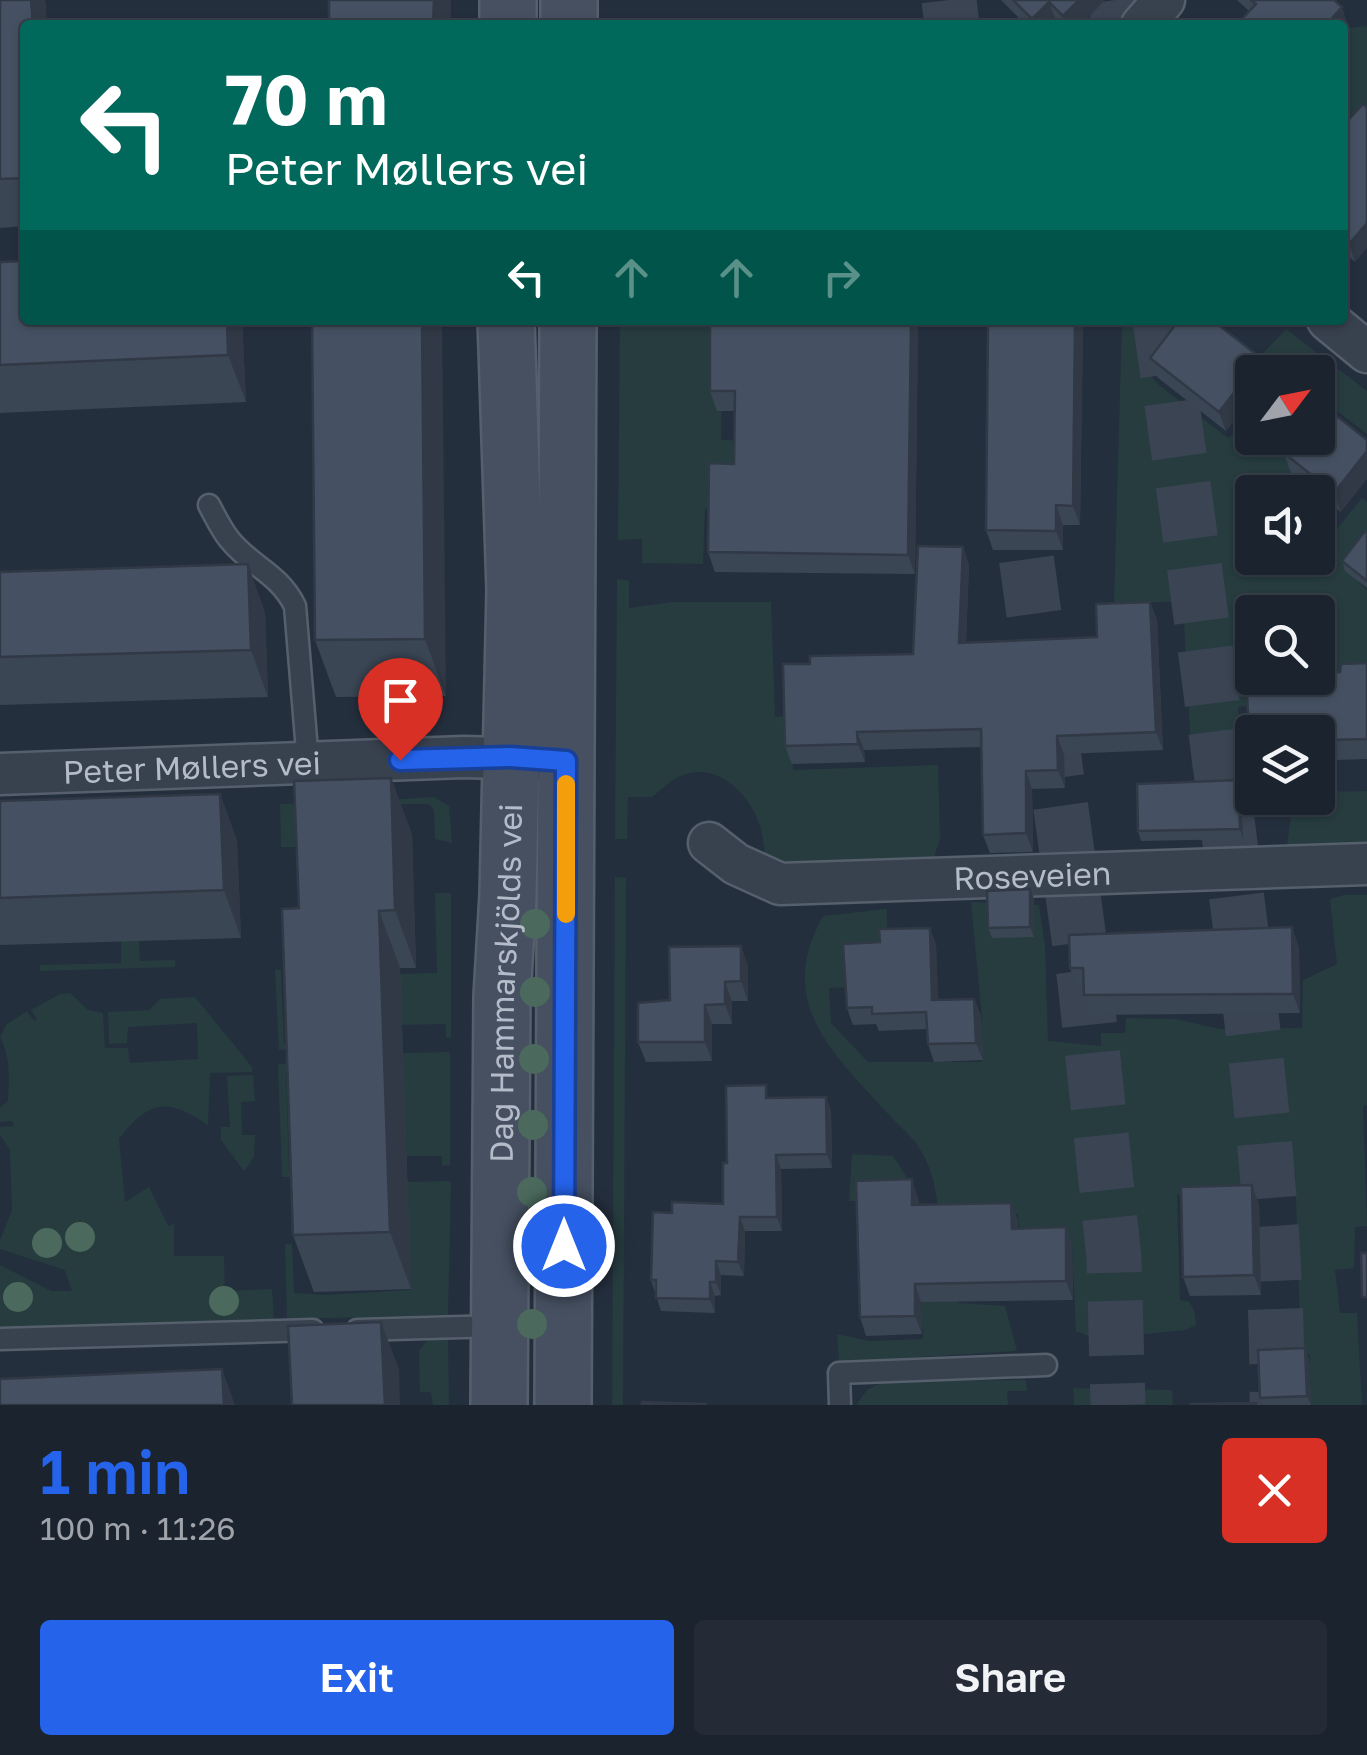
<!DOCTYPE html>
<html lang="en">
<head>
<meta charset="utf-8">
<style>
  :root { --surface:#1b232e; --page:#242b36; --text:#f1f3f6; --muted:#a0a4aa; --line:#39404a; --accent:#2563eb }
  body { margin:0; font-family:"Golos Text",sans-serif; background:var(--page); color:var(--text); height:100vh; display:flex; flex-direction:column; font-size:38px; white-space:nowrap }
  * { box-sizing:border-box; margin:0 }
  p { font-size:32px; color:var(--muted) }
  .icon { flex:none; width:55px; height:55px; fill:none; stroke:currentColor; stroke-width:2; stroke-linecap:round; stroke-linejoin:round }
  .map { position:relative; height:1405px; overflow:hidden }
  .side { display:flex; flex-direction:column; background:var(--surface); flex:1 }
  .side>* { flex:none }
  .guide { position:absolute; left:20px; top:20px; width:1328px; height:305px; border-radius:10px; box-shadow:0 2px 8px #0004,0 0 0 2px var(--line); background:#00695c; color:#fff; overflow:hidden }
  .needle { width:65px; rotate:58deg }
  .buttons { position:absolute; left:1235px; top:355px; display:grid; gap:20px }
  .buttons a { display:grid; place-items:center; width:100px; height:100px; border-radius:10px; background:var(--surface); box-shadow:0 2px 8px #0004,0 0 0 2px var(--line); font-size:50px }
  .pin { position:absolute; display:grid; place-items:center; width:85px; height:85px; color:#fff; margin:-102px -42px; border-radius:50% 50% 50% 0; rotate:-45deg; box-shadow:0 0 10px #0007 }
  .pin .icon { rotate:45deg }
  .me { position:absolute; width:110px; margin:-55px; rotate:0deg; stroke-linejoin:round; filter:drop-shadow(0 0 8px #0008) }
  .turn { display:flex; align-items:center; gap:35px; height:210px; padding:0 40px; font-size:45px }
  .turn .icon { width:130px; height:130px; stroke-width:2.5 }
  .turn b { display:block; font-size:70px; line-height:85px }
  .lanes { display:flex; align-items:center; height:95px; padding:0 40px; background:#0003; justify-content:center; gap:50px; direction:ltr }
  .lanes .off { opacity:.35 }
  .round { display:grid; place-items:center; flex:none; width:105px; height:105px; border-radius:10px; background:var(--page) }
  .summary { display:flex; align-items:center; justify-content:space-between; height:170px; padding:0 40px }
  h1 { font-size:60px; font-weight:600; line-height:75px; color:var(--accent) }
  .cta { display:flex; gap:20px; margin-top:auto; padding:20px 40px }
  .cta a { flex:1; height:115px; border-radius:10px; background:var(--accent); color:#fff; font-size:40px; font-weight:600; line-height:115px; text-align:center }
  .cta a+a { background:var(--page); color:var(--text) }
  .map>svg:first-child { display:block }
  .green { fill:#263c3f; fill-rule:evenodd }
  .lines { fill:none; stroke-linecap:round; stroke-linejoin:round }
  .trunk-tunnel { stroke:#3a4453; stroke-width:55; stroke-dasharray:55 28; stroke-linecap:butt }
  .service-casing { stroke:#565f6c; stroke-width:25 }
  .minor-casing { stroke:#565f6c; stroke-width:45 }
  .secondary-casing { stroke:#565f6c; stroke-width:60 }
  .service { stroke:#38414e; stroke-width:20 }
  .minor { stroke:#38414e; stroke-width:40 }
  .secondary { stroke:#465061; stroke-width:55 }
  .tree { fill:#4b6a5d }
  .wall { fill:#3b4654 }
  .shaded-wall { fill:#303945 }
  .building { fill:#455162; stroke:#303945; stroke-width:2.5 }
  .route-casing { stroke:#184099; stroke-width:25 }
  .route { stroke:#2563eb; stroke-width:18 }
  .slow { stroke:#f59e0b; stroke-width:18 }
  .labels { text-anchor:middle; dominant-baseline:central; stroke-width:10; stroke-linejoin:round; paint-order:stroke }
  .street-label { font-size:32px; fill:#b4bcc9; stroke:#1d2633 }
</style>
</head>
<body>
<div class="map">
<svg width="1367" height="1405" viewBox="0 0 1367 1405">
  <rect width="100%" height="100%" fill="#242f3e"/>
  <g class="green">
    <path d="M1367,26V132L1343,151V34L1348,28Z"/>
    <path d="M620,320H715L713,349L723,350L721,440L867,443L720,492L705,510L703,564L642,563V539L618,540Z"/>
    <path d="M1122,320H1181L1168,337L1150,353L1149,374L1159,385L1228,438L1252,418V438H1318L1326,428L1278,492H1252V558H1318V534L1327,541L1362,498L1367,502V552L1349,573L1367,590V688L1238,707L1242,768H1192L1183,601L1114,604ZM1252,612H1318V678H1252Z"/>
    <path d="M1286,329L1367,391V434L1328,404L1318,417V372H1263L1253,364Z"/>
    <path d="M617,579L629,581V608L672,602H771L775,717L791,715L793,770L938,765L940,839L932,863L904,866L893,859L773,866C762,854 765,845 761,829C751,794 716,759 678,777C668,782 660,791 652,797H628L627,839H615Z"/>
    <path d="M1367,791V845L1287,846L1293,798H1318V792Z"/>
    <path d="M434,797L449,806L452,843L435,839L434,810L429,804H392L388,800Z"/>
    <path d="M313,803L317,902H298V888H307L306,847H281L280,804Z"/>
    <path d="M615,877L626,878L623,1405H612Z"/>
    <path d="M435,893H451V1037L446,1038V1024L401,1025L398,974L437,973Z"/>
    <path d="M1344,895H1367V1105L1363,1106L1367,1226L1355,1227L1354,1268L1335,1270L1340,1313H1357L1362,1405H1310V1355L1301,1351L1295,1169L1256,1165V1212L1207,1194L1177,1195L1180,1300L1189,1302L1194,1311L1196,1325L1185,1330L1097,1339L1076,1331L1072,1247L1020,1258L1018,1214L969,1213L958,1273L959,1303L1005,1306L1017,1351L839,1362L837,1334L869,1341L923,1339L920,1279L942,1272C939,1232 942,1186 921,1151C914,1138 900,1127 890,1116C834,1054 774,1004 823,916L887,909V949L854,987L829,988L831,1023L868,1062H982V1018L971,902L1039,905L1045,946L1048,1041L1101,1046V1033H1125L1126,1018L1175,1019L1220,1029L1302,1028L1303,980L1337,964L1330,899Z"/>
    <path d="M139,938L140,961L175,960V967L40,971V965L121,963V939Z"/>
    <path d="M275,970H281L284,1044H302L303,1049L279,1050Z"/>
    <path d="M70,993L88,1010L103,1013L105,1048H128L130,1063L198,1059L197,1023L128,1027L127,1043L109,1044L108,1012L149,1010L160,999L195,997L252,1067V1072L210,1073L208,1125C167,1097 149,1100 119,1139L125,1202L149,1187L168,1226L174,1224V1256H224L225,1291L272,1289L274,1320L0,1327V1265L51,1291H72L65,1270L0,1249V1240L12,1210L10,1150L0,1135V1127L14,1126L12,1121L0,1122V1108L8,1101C9,1078 11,1058 0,1037L6,1025L27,1011L34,1021L37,1019L31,1010L60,994Z"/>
    <path d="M450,1052V1165L442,1166V1156H406L401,1053Z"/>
    <path d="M303,1063V1069L286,1071L289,1170L308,1171V1177H282L278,1064Z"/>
    <path d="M253,1075L255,1101L241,1102L242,1135H255L254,1157L244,1171L221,1140V1127H230L227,1076Z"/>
    <path d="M852,1154L893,1156L911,1184L918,1203L849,1201Z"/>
    <path d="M451,1181L448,1315L287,1319L285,1244H292L294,1293L324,1295L411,1290L407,1182Z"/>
    <path d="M448,1338L449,1405H433L431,1392H420L419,1351L428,1339Z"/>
    <path d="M1026,1380L1027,1391H1007L1008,1405H856L867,1390L884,1381Z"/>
    <path d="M1073,1388L1172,1390L1173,1405H1074Z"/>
  </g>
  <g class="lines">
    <g class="trunk-tunnel">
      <path d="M949,0L952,25"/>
      <path d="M1115,0L1119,25"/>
      <path d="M1160,320C1187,508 1212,696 1235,884C1257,1057 1278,1230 1277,1405"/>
      <path d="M1015,477L1085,982L1114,1258L1118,1405"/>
    </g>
    <g class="service-casing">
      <g id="service">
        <path d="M209,505C215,516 221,529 229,539C251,567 278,572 295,606L308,763"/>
        <path d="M357,1330L498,1326"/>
        <path d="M0,1339L313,1330"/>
        <path d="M840,1405L839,1373L1046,1365"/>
      </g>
    </g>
    <g class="minor-casing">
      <g id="minor">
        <path d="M1142,25L1164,0"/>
        <path d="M1328,320L1367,352"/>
        <path id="s1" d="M0,774L464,757L536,759"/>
        <path id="s2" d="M709,843L736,864L780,884L1367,864"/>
      </g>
    </g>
    <g class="secondary-casing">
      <g id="secondary">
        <path d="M508,25V0"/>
        <path d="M569,25V0"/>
        <path id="s3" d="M499,1405L502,996L508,895L515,590L506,320"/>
        <path d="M563,1405L568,320"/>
      </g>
    </g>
    <use href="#service" class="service"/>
    <use href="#minor" class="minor"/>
    <use href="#secondary" class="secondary"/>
  </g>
  <g class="tree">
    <circle cx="535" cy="924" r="15"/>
    <circle cx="535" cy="992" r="15"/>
    <circle cx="534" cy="1059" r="15"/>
    <circle cx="533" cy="1125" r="15"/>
    <circle cx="532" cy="1192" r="15"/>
    <circle cx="80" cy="1237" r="15"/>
    <circle cx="47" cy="1243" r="15"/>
    <circle cx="534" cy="1258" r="15"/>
    <circle cx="18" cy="1297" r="15"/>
    <circle cx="224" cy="1301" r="15"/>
    <circle cx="532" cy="1324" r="15"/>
  </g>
  <g class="wall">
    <path d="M0,0H45L47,25H25V226L0,228Z"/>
    <path d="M1001,0H1105L1081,25H1059L1056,21L1052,25H1026Z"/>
    <path d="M1237,0H1334L1348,25L1249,11Z"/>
    <path d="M1342,127L1355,262L1342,251Z"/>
    <path d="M0,262L25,320H242L246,402L0,413Z"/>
    <path d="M312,320L446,696L336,697L315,640Z"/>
    <path d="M735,320H918L915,574L715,572L708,552L734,464L735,411H717L710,391Z"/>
    <path d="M988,320H1083L1080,525H1063V550H993L986,530Z"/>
    <path d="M1150,358L1252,372V397L1226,431L1157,377Z"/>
    <path d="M1318,438L1341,512L1291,473L1284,453Z"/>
    <path d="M1367,533V588L1345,571L1342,561Z"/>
    <path d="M963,547L969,565L966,642L1097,637L1150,602L1157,620L1163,750L1064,754L1065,788L1032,789L1033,852L990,853L983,835L981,747L864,750L865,762L792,764L785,746L810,664L913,654Z"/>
    <path d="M0,572L265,612L268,697L0,705Z"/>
    <path d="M1367,663V759L1337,760L1334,752L1318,753V732H1252V743L1249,735L1267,692Z"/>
    <path d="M391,778L412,835L416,968H400L411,1289L314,1292L293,1235L299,908Z"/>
    <path d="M1238,780L1241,790L1243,839L1141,841L1138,831Z"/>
    <path d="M220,794L237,841L241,938L0,945V801Z"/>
    <path d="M1030,889L1034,899V937L992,938L988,928Z"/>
    <path d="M930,928L936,945L938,1000L974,999L981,1016L983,1060L934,1062L928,1044L927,1029L879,1031L876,1024L853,1025L847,1008L880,942Z"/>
    <path d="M741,946L748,966V1001H732V1024H712V1061L646,1062L638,1042L670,1000Z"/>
    <path d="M1299,947L1300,1013L1091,1015L1084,995L1083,988H1077L1070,968Z"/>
    <path d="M826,1097L831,1111L832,1168L781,1169L782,1231H745L744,1276L721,1275V1295L715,1296V1313L661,1311L651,1280L672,1213L723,1204L727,1163L771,1098Z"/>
    <path d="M918,1198L919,1205L1011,1203L1018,1221V1229L1066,1227L1072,1246L1073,1300L921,1302L922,1334L866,1336L860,1317Z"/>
    <path d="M1259,1204L1261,1295L1190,1296L1183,1277Z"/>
    <path d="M1309,1358L1311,1405H1262L1260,1398Z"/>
  </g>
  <g class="shaded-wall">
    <path d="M31,0H45L47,25H33Z"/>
    <path d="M434,0H451V25H433Z"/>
    <path d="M1079,0H1105L1081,25H1066L1063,16Z"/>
    <path d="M1049,2L1056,21L1052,25H1034L1032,19Z"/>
    <path d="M1342,7L1348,25L1342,32V25H1326Z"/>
    <path d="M1367,223V248L1355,262L1349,244Z"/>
    <path d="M227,320H242L246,402L228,355Z"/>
    <path d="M422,320H442L446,696L425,639Z"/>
    <path d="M911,320H918L915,574L908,555Z"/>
    <path d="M1075,320H1083L1080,525L1073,506Z"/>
    <path d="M1261,358L1266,372H1252V397L1226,431L1219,412Z"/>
    <path d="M1367,451V479L1341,512L1334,493Z"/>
    <path d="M1056,505L1063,525V550L1056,531Z"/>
    <path d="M963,547L969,565L965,661L959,643Z"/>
    <path d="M248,564L265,612L268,697L251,650Z"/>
    <path d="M1150,602L1157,620L1163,750L1156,732Z"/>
    <path d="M857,732L864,750L865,762L858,744Z"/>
    <path d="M1057,736L1064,754L1065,788L1058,770Z"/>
    <path d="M1026,771L1032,789L1033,852L1026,833Z"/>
    <path d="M391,778L412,835L416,968L395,910Z"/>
    <path d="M1238,780L1241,790L1243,839L1240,829Z"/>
    <path d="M220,794L237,841L241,938L224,890Z"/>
    <path d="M1030,889L1034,899V937L1030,927Z"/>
    <path d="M379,911L400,968L411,1289L390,1232Z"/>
    <path d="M1292,927L1299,947L1300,1013L1293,994Z"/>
    <path d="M930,928L936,945L939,1017L932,1000Z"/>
    <path d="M741,946L748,966V1001L741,981Z"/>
    <path d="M725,982L732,1001V1024L725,1004Z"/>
    <path d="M974,999L981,1016L983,1060L976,1043Z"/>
    <path d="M705,1005L712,1024V1061L705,1042Z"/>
    <path d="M826,1097L831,1111L832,1168L827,1154Z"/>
    <path d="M776,1155L781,1169L782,1231L777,1217Z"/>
    <path d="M912,1179L918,1198L919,1223L912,1205Z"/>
    <path d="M1252,1185L1259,1204L1261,1295L1254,1275Z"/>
    <path d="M1011,1203L1018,1221V1247L1012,1229Z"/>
    <path d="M740,1217L745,1231L744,1276L738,1262Z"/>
    <path d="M1066,1227L1072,1246L1073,1300L1066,1281Z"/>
    <path d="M716,1261L721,1275V1295L716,1282Z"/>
    <path d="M710,1282L715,1296V1313L710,1299Z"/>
    <path d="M915,1284L921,1302L922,1334L915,1316Z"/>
    <path d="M381,1322L399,1369L400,1405H385Z"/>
    <path d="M1305,1348L1309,1358L1311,1405L1307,1396Z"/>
    <path d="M222,1369L235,1405H224Z"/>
  </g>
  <g class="building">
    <path d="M0,0H31L33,25H25V178L0,179Z"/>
    <path d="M329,0H434L433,25H329Z"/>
    <path d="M1013,0H1079L1063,16L1049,2L1032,19Z"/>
    <path d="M1251,0H1334L1342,7L1326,25H1236L1256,4Z"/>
    <path d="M1363,104L1367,107V223L1349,244L1342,239V127Z"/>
    <path d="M25,261V320H227L228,355L0,365V262Z"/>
    <path d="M312,320H422L425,639L315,640Z"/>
    <path d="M735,320H911L908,555L708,552L709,463L734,464L735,391H710V323H735Z"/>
    <path d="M988,320H1075L1073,506L1056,505V531L986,530Z"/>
    <path d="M1179,320H1212L1261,358L1219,412L1150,358Z"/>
    <path d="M1322,404L1367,440V451L1334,493L1284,453L1296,438H1318V409Z"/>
    <path d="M1365,531L1367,533V581L1342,561Z"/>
    <path d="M918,546L963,547L959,643L1097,637L1096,604L1150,602L1156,732L1057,736L1058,770L1026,771V833L983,835L981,729L857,732L858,744L785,746L783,664H810V656L913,654Z"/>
    <path d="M248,564L251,650L0,657V572Z"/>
    <path d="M1367,663V739L1330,740V733L1252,732V735H1249L1247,693L1267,692V678H1318V672H1340L1341,664Z"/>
    <path d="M391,778L395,910L379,911L390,1232L293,1235L282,909L299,908L294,781Z"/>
    <path d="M1238,780L1240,829L1138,831L1137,784Z"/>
    <path d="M220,794L224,890L0,898V801Z"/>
    <path d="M1030,889V927L988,928L987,891Z"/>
    <path d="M1292,927L1293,994L1084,995L1083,968H1070L1069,935Z"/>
    <path d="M930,928L932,1000L974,999L976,1043L928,1044L926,1012L872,1014V1007L847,1008L843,944L880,942L879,929Z"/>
    <path d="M741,946V981L725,982V1004L705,1005V1042H638V1003L670,1000L669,947Z"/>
    <path d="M766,1085V1098L826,1097L827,1154L776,1155L777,1217H740L738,1262L716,1261V1282H710V1299L656,1298V1280H651L653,1212L672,1213V1202L723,1204V1163H727L726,1086Z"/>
    <path d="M912,1179V1205L1011,1203L1012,1229L1066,1227V1281L915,1284V1316L860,1317L856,1181Z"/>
    <path d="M1252,1185L1254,1275L1183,1277L1181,1187Z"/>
    <path d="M1361,1253H1367V1297H1362Z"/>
    <path d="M381,1322L385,1405H292L288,1326Z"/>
    <path d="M1305,1348L1307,1396L1260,1398L1258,1350Z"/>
    <path d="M222,1369L224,1405H0V1379Z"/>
    <path d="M642,1402L706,1404V1405H642Z"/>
    <path d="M1256,1403V1405H1191V1404Z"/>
  </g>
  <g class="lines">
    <g class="route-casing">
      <path id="route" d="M400,760L510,757L566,761L564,1246"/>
    </g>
    <use href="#route" class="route"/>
    <path class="slow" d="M566,914V784"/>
  </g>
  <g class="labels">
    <g class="street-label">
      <text stroke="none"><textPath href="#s1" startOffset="192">Peter Møllers vei</textPath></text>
      <text stroke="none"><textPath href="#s2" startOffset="335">Roseveien</textPath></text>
      <text stroke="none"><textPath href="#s3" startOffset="422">Dag Hammarskjölds vei</textPath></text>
    </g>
  </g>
</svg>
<div class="buttons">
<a><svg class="needle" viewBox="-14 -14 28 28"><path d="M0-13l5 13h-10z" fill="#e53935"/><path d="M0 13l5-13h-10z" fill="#a0a4aa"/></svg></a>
<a><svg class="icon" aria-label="sound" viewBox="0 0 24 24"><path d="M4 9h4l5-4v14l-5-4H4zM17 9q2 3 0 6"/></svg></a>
<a><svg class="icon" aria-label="search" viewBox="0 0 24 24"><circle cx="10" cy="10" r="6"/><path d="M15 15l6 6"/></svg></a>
<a><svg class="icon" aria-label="layers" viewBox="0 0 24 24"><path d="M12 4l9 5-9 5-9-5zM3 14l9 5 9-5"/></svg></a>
</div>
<div class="pin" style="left:400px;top:760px;background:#d93025"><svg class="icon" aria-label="arrive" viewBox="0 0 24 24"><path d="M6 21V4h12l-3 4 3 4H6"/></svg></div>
<svg class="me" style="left:564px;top:1246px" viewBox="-20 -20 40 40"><circle r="17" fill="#2563eb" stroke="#fff" stroke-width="3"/><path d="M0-11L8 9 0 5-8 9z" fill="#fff"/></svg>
<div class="guide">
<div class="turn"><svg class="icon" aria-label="left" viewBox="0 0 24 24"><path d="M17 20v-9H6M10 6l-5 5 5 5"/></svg><div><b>70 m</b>Peter Møllers vei</div></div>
<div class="lanes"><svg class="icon" aria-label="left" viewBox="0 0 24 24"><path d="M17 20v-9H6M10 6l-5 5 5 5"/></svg><svg class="icon off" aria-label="ahead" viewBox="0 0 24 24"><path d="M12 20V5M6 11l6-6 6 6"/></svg><svg class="icon off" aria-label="ahead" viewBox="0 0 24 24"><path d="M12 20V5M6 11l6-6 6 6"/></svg><svg class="icon off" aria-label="right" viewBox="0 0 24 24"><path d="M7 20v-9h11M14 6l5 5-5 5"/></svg></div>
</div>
</div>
<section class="side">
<div class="summary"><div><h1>1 min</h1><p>100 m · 11:26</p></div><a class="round" style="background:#d93025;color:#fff"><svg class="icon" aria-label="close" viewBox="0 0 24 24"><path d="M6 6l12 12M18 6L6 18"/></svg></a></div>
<div class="cta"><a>Exit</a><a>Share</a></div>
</section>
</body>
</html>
